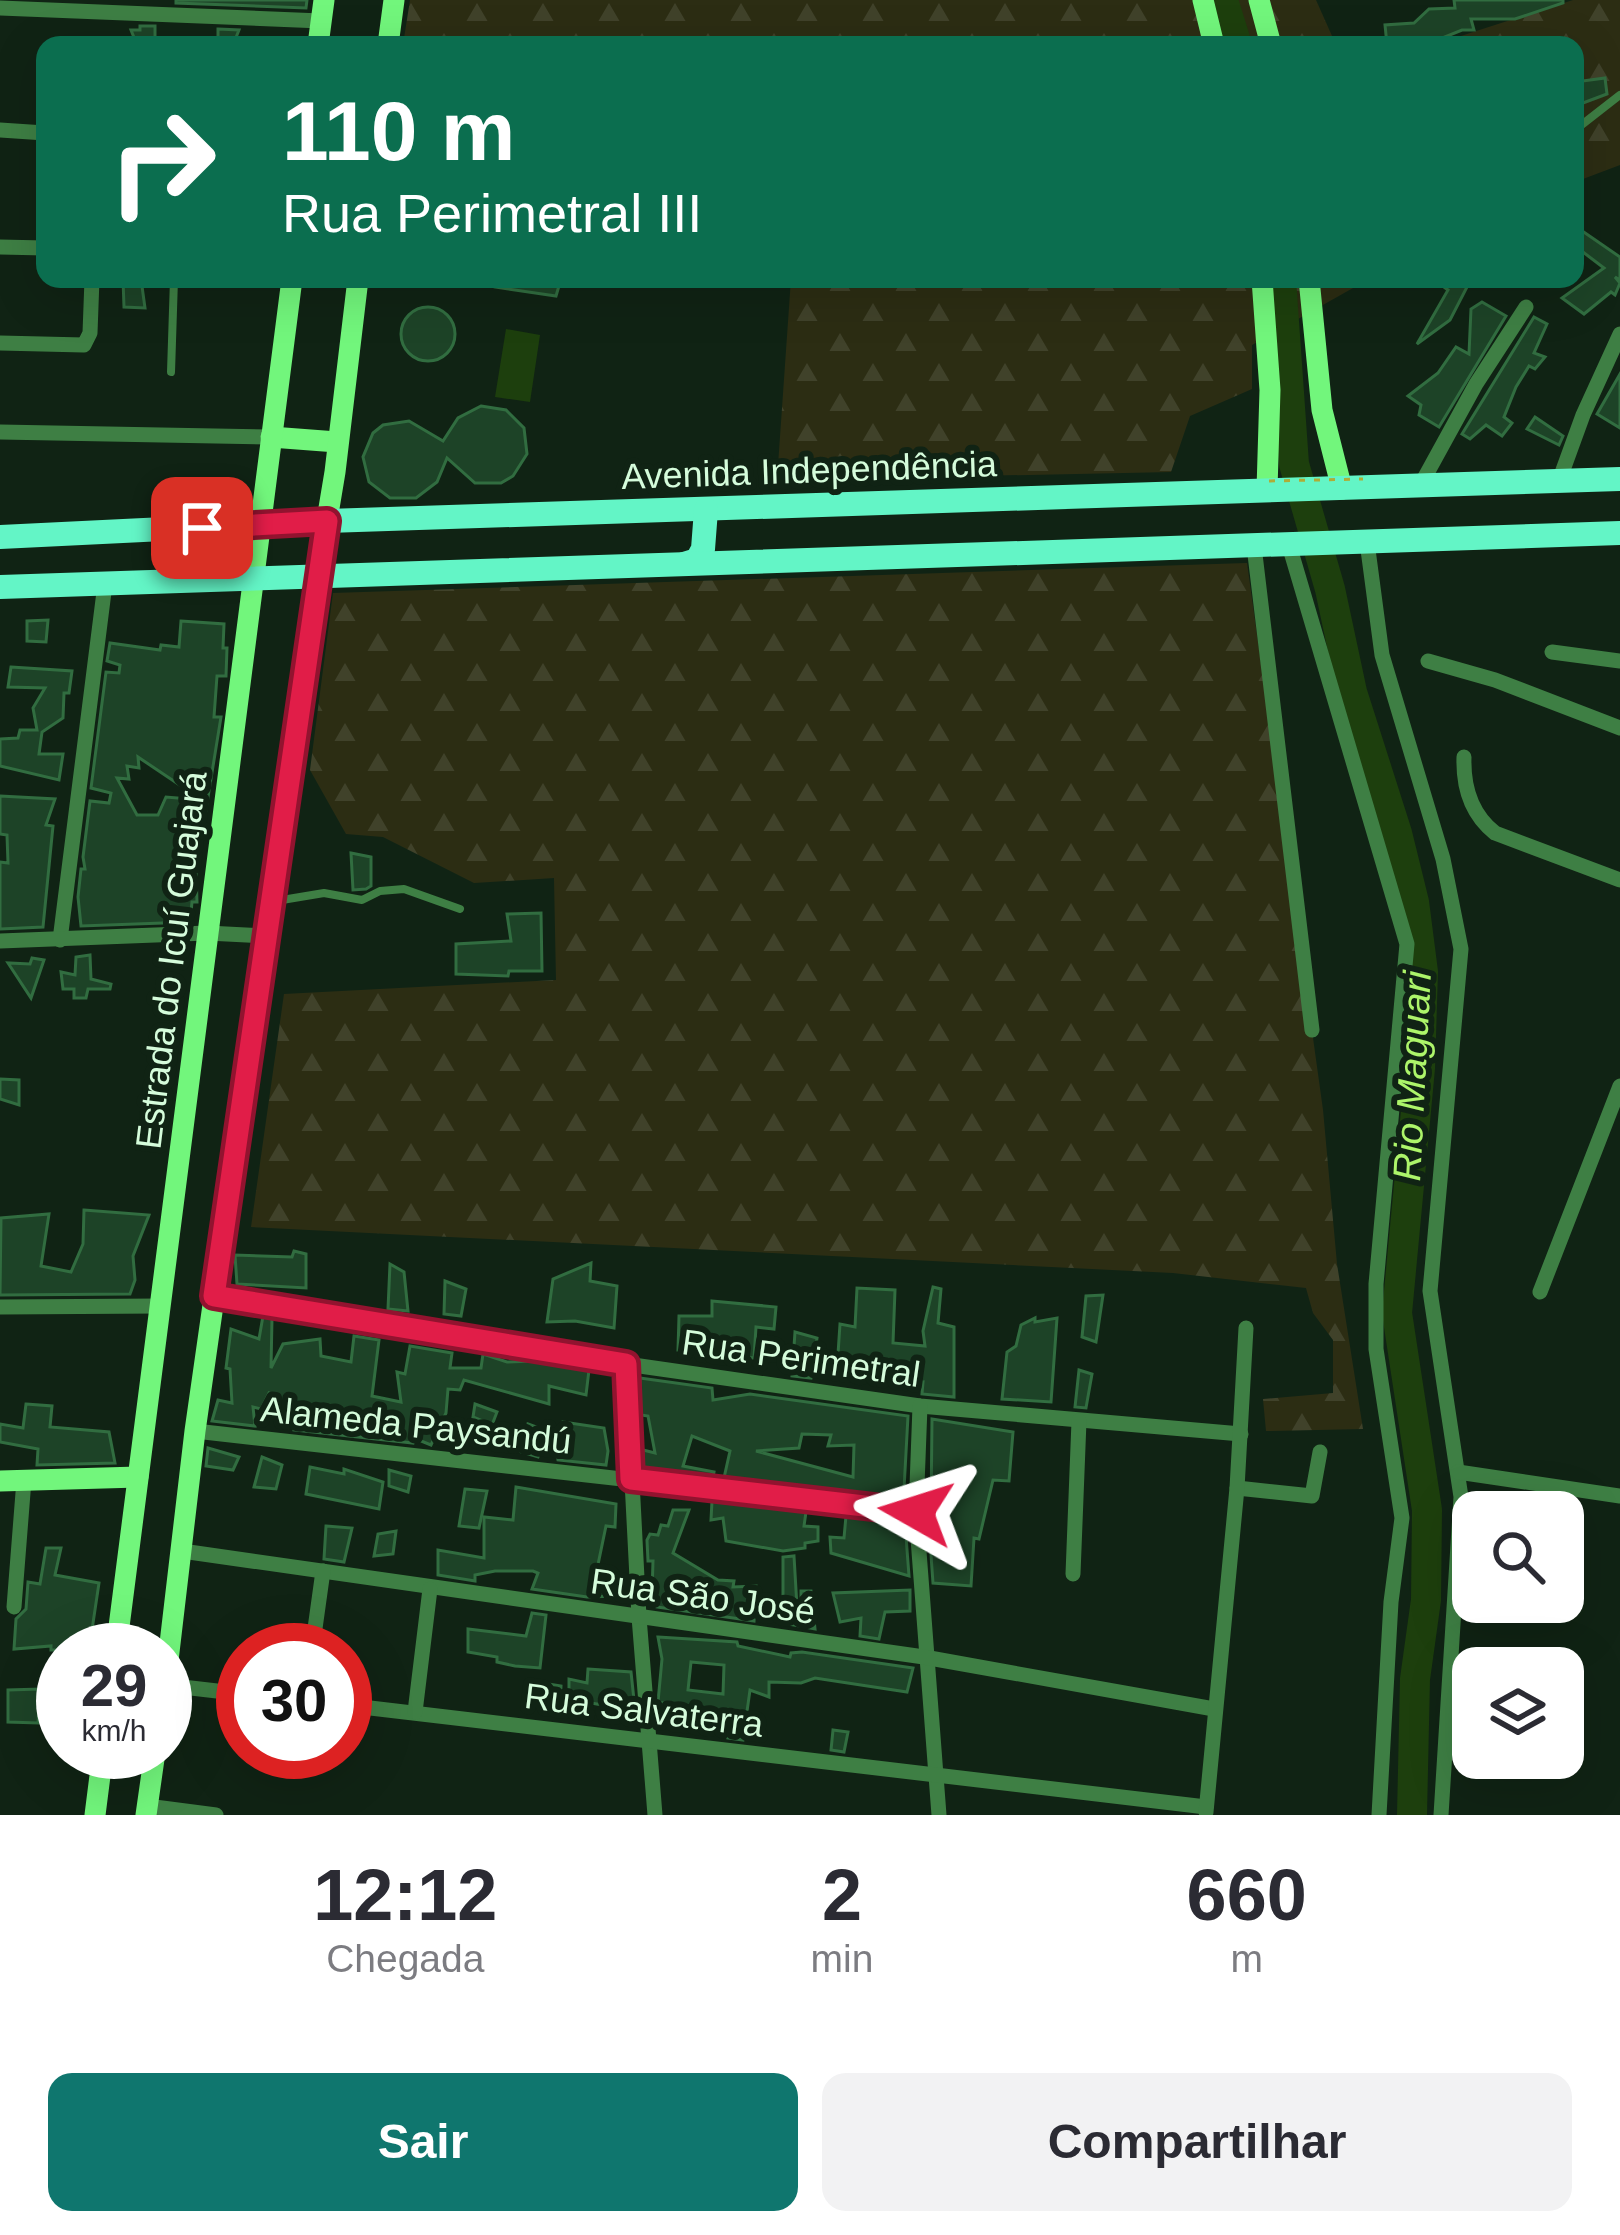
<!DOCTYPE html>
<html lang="pt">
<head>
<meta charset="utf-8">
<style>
  :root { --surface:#fff; --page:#f2f2f3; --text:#2b2b33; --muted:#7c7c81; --accent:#0f766e }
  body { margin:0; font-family:Arial,sans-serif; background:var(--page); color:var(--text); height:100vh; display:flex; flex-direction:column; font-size:45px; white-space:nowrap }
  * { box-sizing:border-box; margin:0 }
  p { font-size:39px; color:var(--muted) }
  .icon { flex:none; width:66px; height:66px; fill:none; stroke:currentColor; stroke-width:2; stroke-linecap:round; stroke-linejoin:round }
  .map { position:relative; height:1815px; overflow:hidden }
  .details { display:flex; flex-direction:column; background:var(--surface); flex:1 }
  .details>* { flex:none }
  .top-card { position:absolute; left:36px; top:36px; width:1548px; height:252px; border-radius:24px; box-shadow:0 12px 48px #0002; background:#0b6e4f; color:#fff; overflow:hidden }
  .buttons { position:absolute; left:1452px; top:1491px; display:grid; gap:24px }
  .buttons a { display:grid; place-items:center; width:132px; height:132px; border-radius:24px; background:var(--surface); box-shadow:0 12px 48px #0002; font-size:60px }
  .speed { position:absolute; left:36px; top:1623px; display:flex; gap:24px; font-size:60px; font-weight:700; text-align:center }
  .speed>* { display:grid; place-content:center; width:156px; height:156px; border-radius:50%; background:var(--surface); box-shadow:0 12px 48px #0002; line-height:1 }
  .speed small { font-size:30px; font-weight:400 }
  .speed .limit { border:18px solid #d22; background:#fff; color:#111 }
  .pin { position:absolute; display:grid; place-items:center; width:102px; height:102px; color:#fff; margin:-51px; border-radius:24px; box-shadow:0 6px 18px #0006 }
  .me { position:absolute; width:132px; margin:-66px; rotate:276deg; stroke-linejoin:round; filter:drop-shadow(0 0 9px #0008) }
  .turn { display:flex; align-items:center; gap:42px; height:252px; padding:0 48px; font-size:54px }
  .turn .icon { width:156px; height:156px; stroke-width:2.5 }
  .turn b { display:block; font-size:84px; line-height:102px }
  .eta { display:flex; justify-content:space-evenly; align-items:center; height:204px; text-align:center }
  .eta b { font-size:72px; font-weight:600; line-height:84px }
  .primary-button { display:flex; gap:24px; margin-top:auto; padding:24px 48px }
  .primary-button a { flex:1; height:138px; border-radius:24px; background:var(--accent); color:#fff; font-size:48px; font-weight:600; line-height:138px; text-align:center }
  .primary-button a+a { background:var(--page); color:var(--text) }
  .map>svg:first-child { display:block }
  .forest { fill:url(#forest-firs) }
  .water { fill:#1d3f0d }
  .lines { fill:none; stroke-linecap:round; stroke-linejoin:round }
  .river { stroke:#1d3f0d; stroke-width:30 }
  .building { fill:#1d4327; stroke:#316d40; stroke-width:3; fill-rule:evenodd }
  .lane { stroke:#3e7f44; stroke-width:8 }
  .street { stroke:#3e7f44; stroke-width:15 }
  .secondary { stroke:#72f67c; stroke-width:21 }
  .primary { stroke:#63f5c6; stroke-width:24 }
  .path-bridge { stroke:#aead37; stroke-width:3; stroke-dasharray:6 9; stroke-linecap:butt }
  .route-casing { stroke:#92132f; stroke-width:30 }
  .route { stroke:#e11d48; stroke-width:21 }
  .labels { text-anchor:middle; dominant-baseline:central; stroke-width:12; stroke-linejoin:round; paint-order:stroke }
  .street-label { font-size:36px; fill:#d5fcdb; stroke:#102314 }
  .water-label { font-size:39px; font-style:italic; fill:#adf56a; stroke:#102314 }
</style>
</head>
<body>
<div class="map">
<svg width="1620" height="1815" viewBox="0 0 1620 1815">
  <defs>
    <pattern id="forest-firs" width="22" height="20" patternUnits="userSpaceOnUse" patternTransform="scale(3)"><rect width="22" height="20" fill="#2c2d13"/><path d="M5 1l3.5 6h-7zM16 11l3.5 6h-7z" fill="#40422a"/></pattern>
  </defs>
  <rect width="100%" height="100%" fill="#102314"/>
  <g class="forest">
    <path d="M410,0H1316L1336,45H403Z"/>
    <path d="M1573,0H1620V165L1575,182V45H1433Z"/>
    <path d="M791,279H1369L1252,345V389L1190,416L1171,472L777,480Z"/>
    <path d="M1247,563L1323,1110L1337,1264L1363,1429L1266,1431L1263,1399L1333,1393V1340L1313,1313L1306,1288L1173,1273L251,1227L284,994L556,980L554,878L474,883L383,837L346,834L310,770L333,593Z"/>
  </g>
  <path class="water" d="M506,329L540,335L530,402L495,397Z"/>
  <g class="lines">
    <g class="river">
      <path d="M1223,0L1237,45"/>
      <path d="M1281,279L1294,464L1330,589L1352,692L1397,833L1414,902L1423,972L1420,1068L1397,1313L1427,1510L1426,1600L1415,1679L1412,1815"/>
    </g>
  </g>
  <g class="building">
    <path d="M176,0H307L306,8L176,3Z"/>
    <path d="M1454,0H1563V3L1515,19H1471L1474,30H1462L1425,45H1387L1385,25L1414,23L1429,9L1455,8Z"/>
    <path d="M140,26H155V45H137L131,30H140Z"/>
    <path d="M218,29L239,30L233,45H218Z"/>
    <path d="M1605,78L1607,94L1575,106V82Z"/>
    <path d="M1575,226L1620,257V280L1615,277L1620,283L1615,295L1611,292L1584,314L1562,298L1604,268L1575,246Z"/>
    <path d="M123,279H141L145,308L124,307Z"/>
    <path d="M495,279H561L556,296L495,287Z"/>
    <path d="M1433,279H1456L1467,287L1450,320L1417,344L1448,290Z"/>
    <path d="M1482,302L1506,316L1439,427L1419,415L1421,405L1408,396L1438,373L1456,347L1469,354L1471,309Z"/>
    <circle cx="428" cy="334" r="27"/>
    <path d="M1534,317L1547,324L1534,353L1545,357L1535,369L1529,366L1516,387L1504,417L1512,423L1502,436L1486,425L1470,439L1462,434Z"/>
    <path d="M1620,374V428L1597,414Z"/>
    <path d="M481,406L506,410L524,428L527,454L513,476L501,483H475L447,458L437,482L416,498H390L369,482L363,457L373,433L383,425L409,421L443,441L458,418Z"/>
    <path d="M1535,417L1563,436L1559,445L1527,429Z"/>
    <path d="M48,620L46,642L27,641V621Z"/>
    <path d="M181,621L224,624L223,648H227L226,676H217L214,717H221L196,871L197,902H192L190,922L81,926L78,897L81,869H85L83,857L90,801L109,803L111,793L91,788L106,672L119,673L120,665L107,661L110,643L160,650L161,645L179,647ZM138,757L202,800L166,797L158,815H137L117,778L129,779L127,766L139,768Z"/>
    <path d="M11,667L72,671L69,693H64L63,718L42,732L39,754H63L59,780L0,766V739L18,738L20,730H37L33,708L45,688L8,687Z"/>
    <path d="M0,796L55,799L46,825L53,826L43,927L0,929V862L8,863L7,835L0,834Z"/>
    <path d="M351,853L371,857V886L366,889L353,890Z"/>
    <path d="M541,913L542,971H509L508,976L456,974V944L511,941L507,914Z"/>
    <path d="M90,955L91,979L111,984L110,989H88L86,998H74V989H63L61,972L75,975L76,957Z"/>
    <path d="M32,958L44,960L31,998L8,963L30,964Z"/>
    <path d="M0,1079L19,1080V1105L0,1099Z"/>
    <path d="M84,1210L149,1215L133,1256L135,1280L130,1294L0,1295L1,1218L49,1214L41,1266L71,1272L83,1244Z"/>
    <path d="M294,1251L306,1254V1288L237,1284L235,1255L292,1257Z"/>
    <path d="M591,1263L590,1281L617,1286L614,1328L575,1321L547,1322L553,1279Z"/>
    <path d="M390,1264L404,1272L408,1311L388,1309Z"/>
    <path d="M445,1281L466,1289L461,1316L444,1314Z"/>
    <path d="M933,1287L941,1289L938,1323L954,1327V1397L922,1394L923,1382L893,1386V1382H880V1374L837,1369L840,1324L855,1327L857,1288L895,1290L893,1343L925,1346L923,1331Z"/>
    <path d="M1103,1295L1096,1342L1082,1337L1086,1296Z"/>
    <path d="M712,1301L776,1307L774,1329L756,1327L754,1358L725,1355L726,1350H678L679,1316H712Z"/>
    <path d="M263,1316L272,1318L271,1368L283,1344L320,1339L321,1356L351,1362L354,1336L379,1340L372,1396L401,1402L397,1372L405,1374L410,1346L452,1353L450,1368H481L483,1354L507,1362L534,1361L589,1370L586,1395L549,1386V1404L464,1380L460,1390L448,1389L446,1413L431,1445L414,1438L413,1443L294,1430L295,1417L275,1412L279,1397L269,1393L261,1409L253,1407L255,1426L212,1421L218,1400L232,1403L230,1369L226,1368L231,1329L259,1339Z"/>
    <path d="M1035,1318V1322L1057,1318L1051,1402L1002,1399L1007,1352L1016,1346L1021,1325Z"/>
    <path d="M795,1332L817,1338L811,1378L792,1376Z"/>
    <path d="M1079,1370L1092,1374L1086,1408L1075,1407Z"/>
    <path d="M640,1378L712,1388L713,1400L750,1394L908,1416L904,1489H897L896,1498L724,1478L730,1451L692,1436L683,1466L714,1472L713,1477L643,1469V1450L655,1453L648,1416L641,1415ZM802,1434L831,1435L828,1446L854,1445L853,1477L756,1451L799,1448Z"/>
    <path d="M26,1404L52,1406L50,1427L109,1432L115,1463L37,1465L38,1449L0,1442V1424L23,1428Z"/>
    <path d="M475,1404L497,1412L492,1425L473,1417Z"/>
    <path d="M932,1419L1013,1432L1009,1481L993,1480L979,1539L974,1538L971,1586L933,1583L928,1513H931Z"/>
    <path d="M563,1422L604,1428L608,1451L606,1465L558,1460L555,1434L560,1436Z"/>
    <path d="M528,1424L547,1431L538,1457L495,1444L498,1427L527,1430Z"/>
    <path d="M208,1448L239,1457L233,1470L206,1466Z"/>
    <path d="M262,1457L282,1465L276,1489L254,1487Z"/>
    <path d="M310,1467L344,1474V1469L383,1482L379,1509L306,1494Z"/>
    <path d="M389,1470L411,1476L408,1492L389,1486Z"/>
    <path d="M516,1487L616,1504L615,1527L606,1526L595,1579L618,1582L617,1596L587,1597L532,1589L538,1573L533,1571H495L475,1575V1581L438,1575V1550L484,1558V1517L513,1520Z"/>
    <path d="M465,1489L487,1491L479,1528L459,1526Z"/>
    <path d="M712,1501L806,1512L804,1526L818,1527V1541L805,1543V1548L783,1551L726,1541L723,1518L711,1520Z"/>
    <path d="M673,1510H689L673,1553L718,1580L734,1581L733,1587L756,1586L754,1621L657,1607V1594H652L653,1561H648L647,1540L650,1534L658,1535L661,1525L668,1526Z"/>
    <path d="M846,1516L905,1523L909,1576L831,1553L830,1537L844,1538Z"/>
    <path d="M326,1526L352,1528L344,1562L324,1559Z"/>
    <path d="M396,1531L393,1554L374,1556L378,1534Z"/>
    <path d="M46,1548H61L55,1575L99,1583L89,1650H51V1646L14,1649L16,1619L26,1609L28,1582L40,1584Z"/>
    <path d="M794,1556L797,1607H801V1591H811L815,1629L783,1623V1557Z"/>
    <path d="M910,1590V1611L885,1612L879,1639L860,1636L861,1618L840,1622L833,1593Z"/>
    <path d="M532,1613L546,1615L540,1668L515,1666L497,1662V1657L468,1652V1629L526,1636Z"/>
    <path d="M658,1637L737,1642L738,1646L790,1657L791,1653L802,1652L913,1668L907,1692L815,1678L801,1683L769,1682V1697L750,1690L743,1740L728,1738L730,1728L685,1727L666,1720L664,1703L658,1702L662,1659ZM691,1662L724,1665L723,1694L688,1690Z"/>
    <path d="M588,1669L631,1672L634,1700L630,1710L569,1699V1679L587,1683Z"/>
    <path d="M542,1683L561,1686L560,1710L539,1705Z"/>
    <path d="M40,1689L38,1723L8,1722V1690Z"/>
    <path d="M833,1730L848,1732L844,1752L831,1750Z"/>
  </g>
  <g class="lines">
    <g class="lane">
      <path d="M1575,130L1620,95"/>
      <path d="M171,372L174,279"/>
      <path d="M276,901L324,893L362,900L380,891L404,889L460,909"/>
    </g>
    <g class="street">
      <path d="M0,8L321,21"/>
      <path d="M0,130L45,133"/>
      <path d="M0,247L45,248"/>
      <path d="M0,343L84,345L90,333L92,279"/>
      <path d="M0,432L271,437"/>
      <path d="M1559,481L1583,415L1620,334"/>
      <path d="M1420,486L1476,384L1526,307"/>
      <path d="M1367,542L1382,655L1443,859L1461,949L1430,1291L1461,1497L1441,1815"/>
      <path d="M1289,545L1407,944L1376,1284V1349L1402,1518L1391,1602L1379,1815"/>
      <path d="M1254,546L1312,1030"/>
      <path d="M1552,652L1620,661"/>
      <path d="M1428,661L1495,680L1620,728"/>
      <path d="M1464,757C1463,787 1471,814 1495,833L1620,880"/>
      <path d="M60,940L105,584"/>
      <path d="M0,941L207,933L265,936"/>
      <path d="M1540,1292L1620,1086"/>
      <path d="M214,1296L626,1364L920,1406L1241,1434"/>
      <path d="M0,1307L160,1306"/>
      <path d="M626,1364L639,1617L655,1815"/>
      <path d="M920,1406L916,1512L939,1815"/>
      <path d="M195,1431L916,1512"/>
      <path d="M1458,1472L1620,1496"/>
      <path d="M1237,1488L1312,1496L1320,1452"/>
      <path d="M182,1551L924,1657L1214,1709"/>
      <path d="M1073,1574L1079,1421"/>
      <path d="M14,1607L24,1480"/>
      <path d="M312,1650L323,1571"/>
      <path d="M165,1685L243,1694"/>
      <path d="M345,1705L1206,1807"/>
      <path d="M415,1712L430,1589"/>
      <path d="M147,1806L216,1815"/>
      <path d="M1206,1812L1237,1488L1246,1328"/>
    </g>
    <g class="secondary">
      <path d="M1203,0L1214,45"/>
      <path d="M1259,0L1271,45"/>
      <path d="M318,45L324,0"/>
      <path d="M388,45L394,0"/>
      <path d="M1262,279L1270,390L1267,489"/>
      <path d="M1309,279L1322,410L1342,489"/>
      <path d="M271,437L337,442"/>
      <path d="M0,1481L138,1477"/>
      <path d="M116,1650L292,279"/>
      <path d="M165,1686L195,1431L314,598L335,472L358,279"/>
      <path d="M95,1815L103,1752"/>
      <path d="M146,1815L155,1752"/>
    </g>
    <g class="primary">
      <path d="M0,537L327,521L1620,479"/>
      <path d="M684,564L697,560L703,549L706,510"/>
      <path d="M0,587L1620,533"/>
    </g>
    <path class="path-bridge" d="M1269,481L1363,479"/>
  </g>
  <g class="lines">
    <g class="route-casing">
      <path id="route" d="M202,528L327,521L214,1296L626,1364L631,1479L916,1512"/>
    </g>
    <use href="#route" class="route"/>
  </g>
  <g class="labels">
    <g class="street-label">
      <text transform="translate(809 470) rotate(-2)">Avenida Independência</text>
      <text transform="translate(171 960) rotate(-83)">Estrada do Icuí Guajará</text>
      <text transform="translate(801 1358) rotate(8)">Rua Perimetral</text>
      <text transform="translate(416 1425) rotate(6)">Alameda Paysandú</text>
      <text transform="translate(703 1596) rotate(8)">Rua São José</text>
      <text transform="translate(644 1710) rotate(7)">Rua Salvaterra</text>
    </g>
    <g class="water-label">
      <text transform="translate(1412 1076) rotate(-87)">Rio Maguari</text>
    </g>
  </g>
</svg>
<div class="buttons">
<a><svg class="icon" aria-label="search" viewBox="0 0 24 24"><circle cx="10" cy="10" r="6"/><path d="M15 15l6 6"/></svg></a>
<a><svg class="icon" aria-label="layers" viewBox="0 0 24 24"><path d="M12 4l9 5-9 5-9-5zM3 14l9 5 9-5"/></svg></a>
</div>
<div class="speed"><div>29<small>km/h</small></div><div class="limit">30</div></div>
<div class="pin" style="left:202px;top:528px;background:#d93025"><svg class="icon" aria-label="arrive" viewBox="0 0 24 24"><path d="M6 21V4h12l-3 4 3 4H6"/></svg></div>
<svg class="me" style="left:916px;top:1512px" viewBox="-20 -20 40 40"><path d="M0-17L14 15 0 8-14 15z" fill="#e11d48" stroke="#fff" stroke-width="4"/></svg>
<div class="top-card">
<div class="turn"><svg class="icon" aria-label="right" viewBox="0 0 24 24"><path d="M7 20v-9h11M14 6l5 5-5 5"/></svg><div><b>110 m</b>Rua Perimetral III</div></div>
</div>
</div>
<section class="details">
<div class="eta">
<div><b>12:12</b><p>Chegada</p></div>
<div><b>2</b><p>min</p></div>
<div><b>660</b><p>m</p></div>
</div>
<div class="primary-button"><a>Sair</a><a>Compartilhar</a></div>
</section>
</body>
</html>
